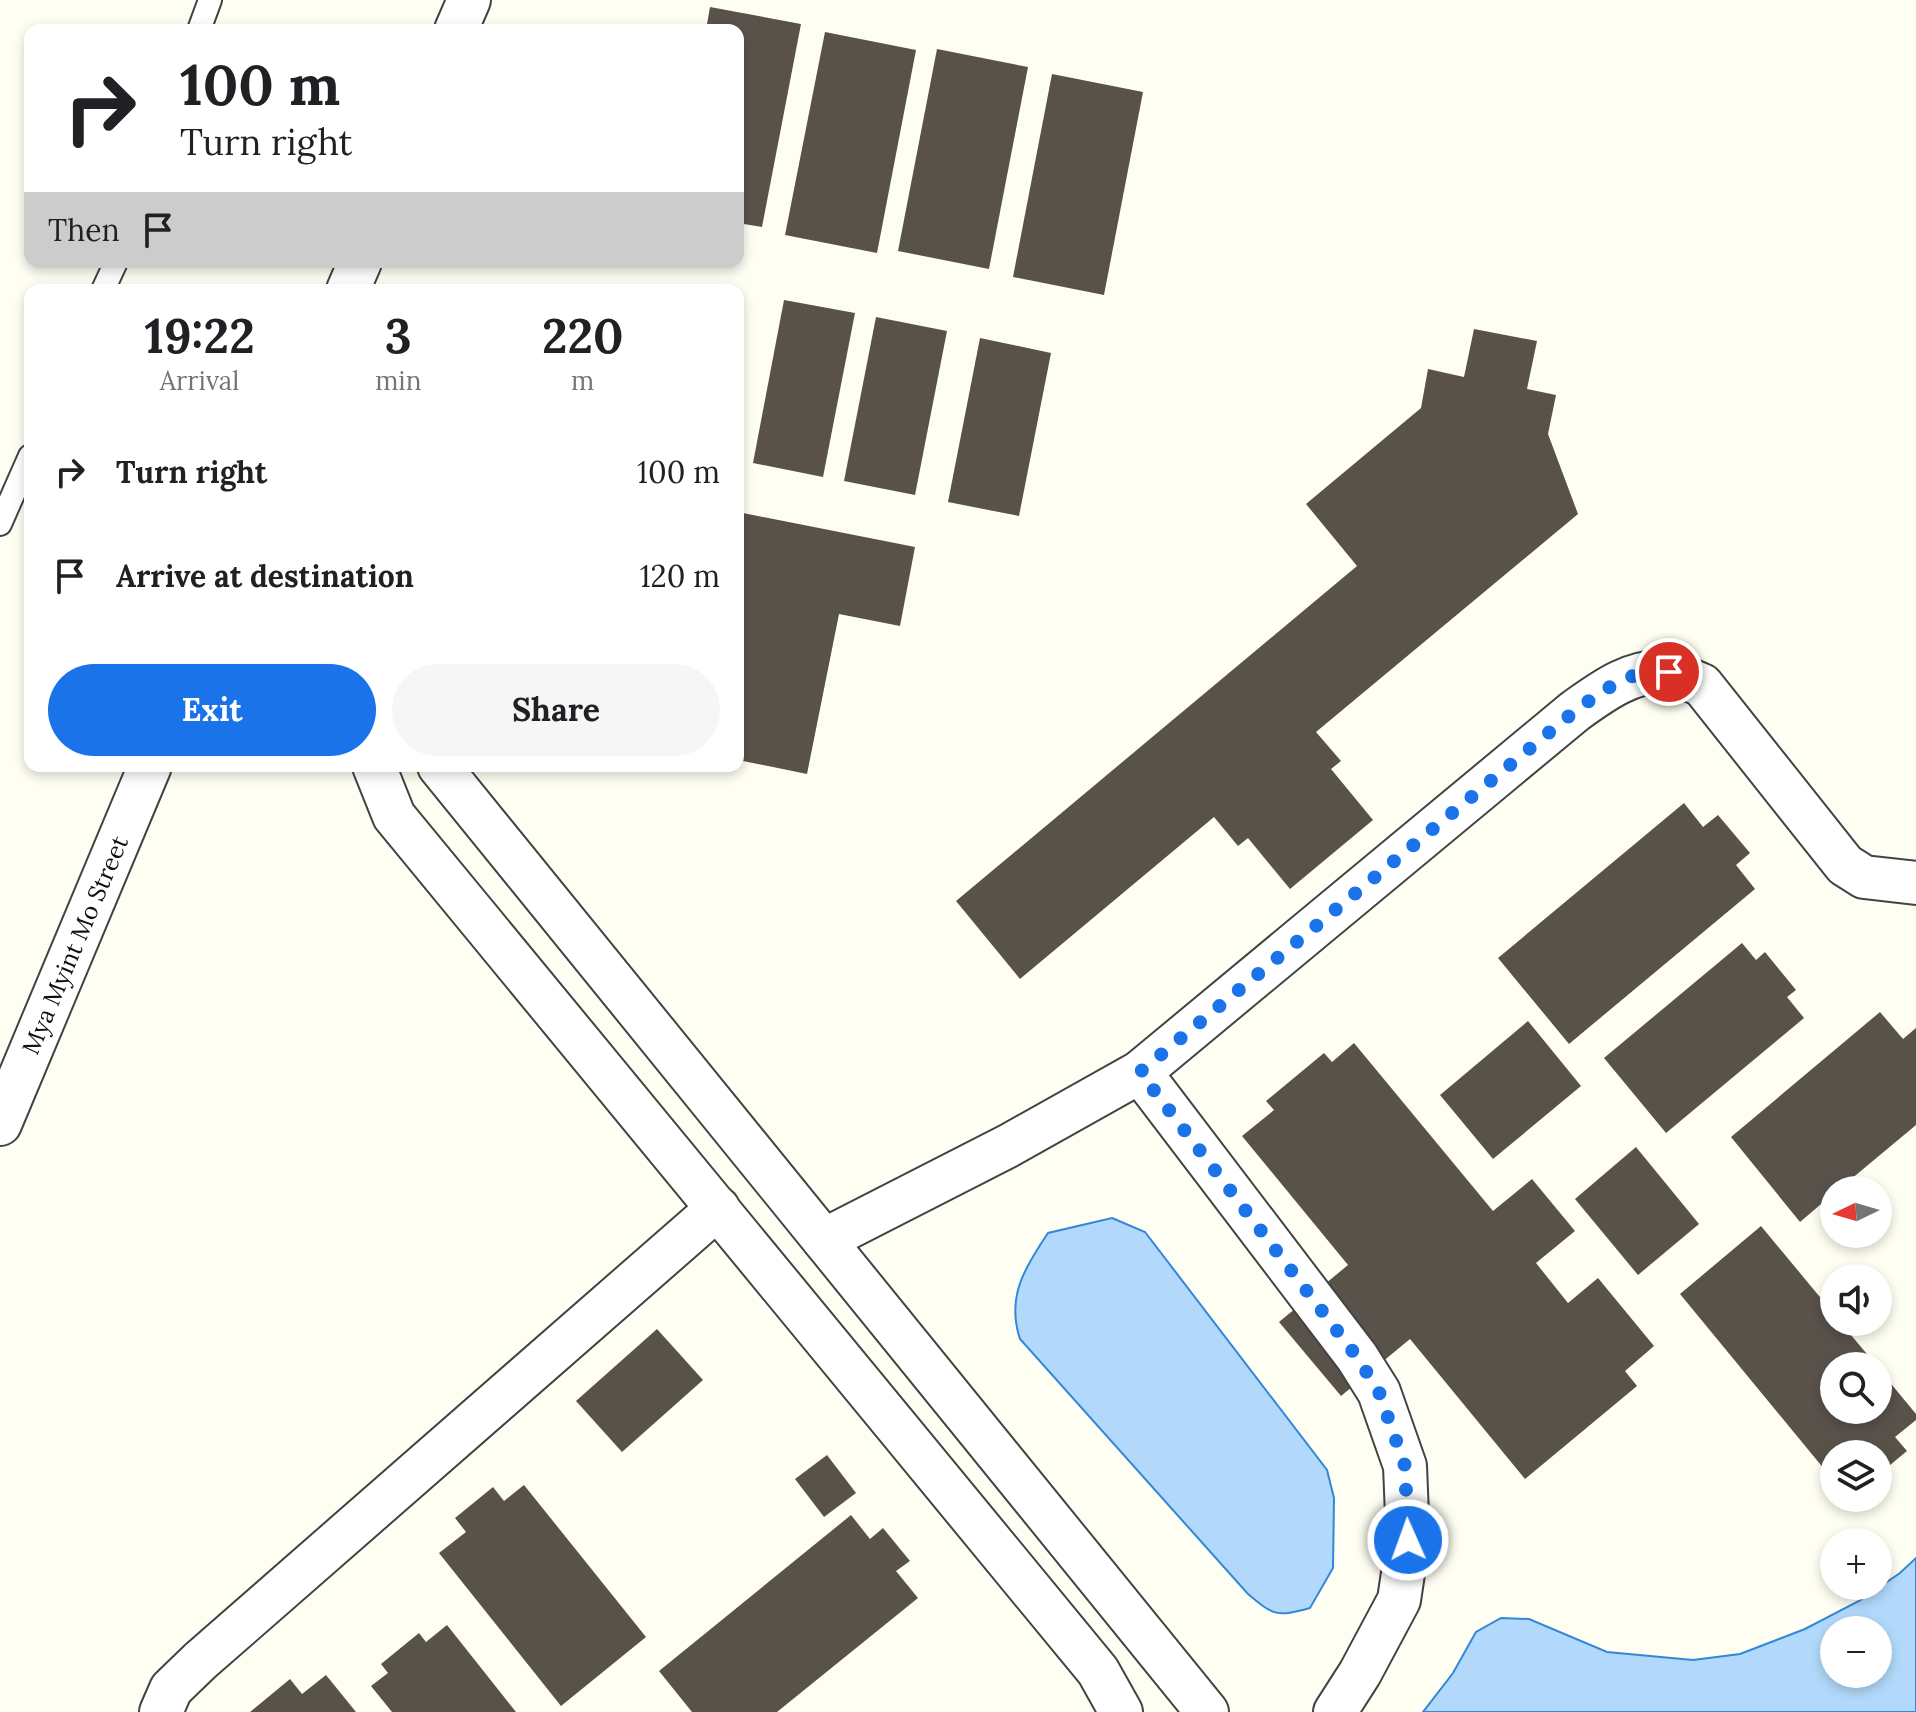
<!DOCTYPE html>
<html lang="en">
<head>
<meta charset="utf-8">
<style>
  :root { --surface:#fff; --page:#f6f6f6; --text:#202124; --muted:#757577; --accent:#1a73e8 }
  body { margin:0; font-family:Lora,serif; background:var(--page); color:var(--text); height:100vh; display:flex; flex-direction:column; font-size:30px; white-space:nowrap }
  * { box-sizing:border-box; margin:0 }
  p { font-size:26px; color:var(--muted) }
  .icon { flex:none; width:44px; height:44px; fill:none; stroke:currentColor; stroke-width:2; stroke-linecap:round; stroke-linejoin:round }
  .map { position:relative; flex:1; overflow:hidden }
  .details { position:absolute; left:24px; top:284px; width:720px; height:488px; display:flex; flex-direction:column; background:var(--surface); border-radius:16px; box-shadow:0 4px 12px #0003 }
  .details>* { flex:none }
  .guide { position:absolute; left:24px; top:24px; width:720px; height:244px; border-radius:16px; box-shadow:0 4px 12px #0003; background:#fff; color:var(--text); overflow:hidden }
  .needle { width:52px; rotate:265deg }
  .controls { position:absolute; left:1820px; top:1176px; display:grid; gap:16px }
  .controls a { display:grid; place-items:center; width:72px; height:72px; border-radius:50%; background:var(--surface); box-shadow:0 4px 12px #0003; font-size:40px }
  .pin { position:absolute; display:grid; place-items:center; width:68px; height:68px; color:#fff; margin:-34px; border:4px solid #fff; border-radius:50%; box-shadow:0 2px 8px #0007 }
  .me { position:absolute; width:88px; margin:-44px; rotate:358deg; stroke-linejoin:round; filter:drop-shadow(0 0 6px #0008) }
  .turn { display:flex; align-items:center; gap:28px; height:168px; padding:0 24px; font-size:36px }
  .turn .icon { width:104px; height:104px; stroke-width:2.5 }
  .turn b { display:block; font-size:56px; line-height:68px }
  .then { display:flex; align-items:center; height:76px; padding:0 24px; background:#0003; gap:16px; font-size:30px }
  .eta { display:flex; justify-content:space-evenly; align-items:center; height:136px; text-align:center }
  .eta b { font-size:48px; font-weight:800; line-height:56px }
  .action { display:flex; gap:16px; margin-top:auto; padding:16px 24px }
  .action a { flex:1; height:92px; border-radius:48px; background:var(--accent); color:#fff; font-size:32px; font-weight:800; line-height:92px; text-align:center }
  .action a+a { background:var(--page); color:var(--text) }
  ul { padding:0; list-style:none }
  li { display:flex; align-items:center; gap:24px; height:104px; padding:0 24px }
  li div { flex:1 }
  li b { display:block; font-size:30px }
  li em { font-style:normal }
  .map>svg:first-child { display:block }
  .water { fill:#b2d9fb; stroke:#3387d8; stroke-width:2; fill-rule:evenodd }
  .building { fill:#59524b }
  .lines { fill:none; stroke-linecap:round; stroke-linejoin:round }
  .lane-casing { stroke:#434343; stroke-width:26 }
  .street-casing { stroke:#434343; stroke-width:46 }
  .lane { stroke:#fff; stroke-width:22 }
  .street { stroke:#fff; stroke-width:42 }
  .route { stroke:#1a73e8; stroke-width:14; stroke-dasharray:0 25.2 }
  .labels { text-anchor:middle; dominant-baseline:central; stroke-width:8; stroke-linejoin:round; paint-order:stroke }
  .street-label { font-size:24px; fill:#101010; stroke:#fff }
</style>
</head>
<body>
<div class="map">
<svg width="1916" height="1712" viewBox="0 0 1916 1712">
  <rect width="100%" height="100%" fill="#fffef2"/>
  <g class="water">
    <path d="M1112,1218L1145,1232L1327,1470L1334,1498L1333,1568L1310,1608C1277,1617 1274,1616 1248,1594L1020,1339C1006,1297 1025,1267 1048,1233Z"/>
    <path d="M1916,1558V1712H1423L1453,1673L1476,1632L1501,1618L1529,1619L1607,1652L1693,1660L1740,1654L1805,1629L1859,1601L1900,1573ZM1834,1630H1878V1674H1834Z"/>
  </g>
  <g class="building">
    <path d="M710,7L801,24L762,227L738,223V30H706Z"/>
    <path d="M825,32L916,50L877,253L785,235Z"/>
    <path d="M937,49L1028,67L989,269L898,251Z"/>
    <path d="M1052,74L1143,92L1104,295L1013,277Z"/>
    <path d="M784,300L855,313L823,477L753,463Z"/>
    <path d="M876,317L947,331L915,495L844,481Z"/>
    <path d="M1474,329L1537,341L1527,389L1556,395L1548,434L1578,514L1316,732L1341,761L1331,769L1373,820L1290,889L1248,838L1238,846L1214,817L1020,979L956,901L1357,566L1306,504L1421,408L1428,369L1464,377Z"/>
    <path d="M980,338L1051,353L1019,516L948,502Z"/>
    <path d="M743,513L915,547L900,626L839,614L807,774L738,760V536Z"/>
    <path d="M1684,803L1703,827L1718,815L1750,853L1736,865L1755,889L1569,1044L1498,958Z"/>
    <path d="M1742,943L1756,960L1765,952L1796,990L1787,997L1804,1018L1666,1133L1604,1058Z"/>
    <path d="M1880,1012L1903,1039L1916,1028V1125L1838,1190H1834V1193L1800,1222L1731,1137Z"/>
    <path d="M1528,1021L1581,1086L1493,1159L1440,1095Z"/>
    <path d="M1354,1043L1493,1211L1532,1179L1575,1231L1536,1263L1568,1303L1598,1278L1654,1346L1625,1371L1637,1386L1525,1479L1410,1339L1341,1396L1279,1322L1348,1265L1242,1136L1274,1110L1266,1101L1324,1053L1332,1062Z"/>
    <path d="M1636,1147L1699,1224L1638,1275L1575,1199Z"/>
    <path d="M1761,1226L1834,1314V1322H1840L1877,1366H1834V1410H1878V1368L1916,1414V1420L1895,1437L1907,1451L1878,1475V1454H1834V1481L1680,1294Z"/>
    <path d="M657,1329L703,1380L622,1452L576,1401Z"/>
    <path d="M827,1455L856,1493L824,1517L795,1479Z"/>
    <path d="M524,1485L646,1637L561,1706L439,1553L466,1532L455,1518L493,1487L504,1501Z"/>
    <path d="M851,1515L870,1539L883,1528L910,1561L896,1571L918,1598L777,1712H692L659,1671Z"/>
    <path d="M447,1625L516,1712H392L371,1686L388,1673L381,1664L419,1633L426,1642Z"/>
    <path d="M326,1675L356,1712H250L290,1679L302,1694Z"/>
  </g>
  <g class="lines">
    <g class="lane-casing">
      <g id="lane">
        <path d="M199,30L210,0"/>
        <path d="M103,290L116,262"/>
        <path d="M0,524L30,456"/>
      </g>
    </g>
    <g class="street-casing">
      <g id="street">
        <path d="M456,30L469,0"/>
        <path d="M348,290L360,262"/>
        <path d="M374,766L394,816L1098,1671L1121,1712"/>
        <path d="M439,766L1207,1712"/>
        <path d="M1140,1072L1357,1357L1379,1392L1405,1466L1408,1540L1399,1600L1360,1673L1335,1712"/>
        <path d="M0,1124L150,766"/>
        <path d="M824,1240L1008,1146L1140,1072L1575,711C1603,691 1631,670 1666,672C1678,673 1691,681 1702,685L1845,865L1864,877L1916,883"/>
        <path d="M161,1712L171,1689L200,1661L718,1208"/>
      </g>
    </g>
    <use href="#lane" class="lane"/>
    <use href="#street" class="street"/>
  </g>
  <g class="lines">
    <path class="route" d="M1408,1540L1405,1466L1379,1392L1357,1357L1140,1072L1575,711L1604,690L1639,673L1669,672"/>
  </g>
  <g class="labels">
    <g class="street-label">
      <text transform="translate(75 945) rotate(-67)">Mya Myint Mo Street</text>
    </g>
  </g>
</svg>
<div class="controls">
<a><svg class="needle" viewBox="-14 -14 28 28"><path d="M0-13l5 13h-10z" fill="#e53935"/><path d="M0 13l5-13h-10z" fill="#757577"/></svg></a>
<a><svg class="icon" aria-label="sound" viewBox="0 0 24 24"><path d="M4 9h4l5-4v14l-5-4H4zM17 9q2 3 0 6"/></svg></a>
<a><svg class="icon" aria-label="search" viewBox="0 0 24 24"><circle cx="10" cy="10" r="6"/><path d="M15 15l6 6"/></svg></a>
<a><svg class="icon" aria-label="layers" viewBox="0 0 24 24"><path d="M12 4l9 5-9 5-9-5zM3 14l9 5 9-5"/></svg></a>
<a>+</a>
<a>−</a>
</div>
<div class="pin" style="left:1669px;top:672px;background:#d93025"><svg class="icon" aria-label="arrive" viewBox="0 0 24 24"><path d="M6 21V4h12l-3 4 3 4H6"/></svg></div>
<svg class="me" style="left:1408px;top:1540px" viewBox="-20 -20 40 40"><circle r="17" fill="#1a73e8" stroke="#fff" stroke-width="3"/><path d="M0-11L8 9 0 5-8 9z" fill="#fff"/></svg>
<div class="guide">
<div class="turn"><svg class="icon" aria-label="right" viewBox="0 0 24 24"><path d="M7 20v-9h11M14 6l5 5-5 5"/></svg><div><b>100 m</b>Turn right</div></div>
<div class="then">Then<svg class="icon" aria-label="arrive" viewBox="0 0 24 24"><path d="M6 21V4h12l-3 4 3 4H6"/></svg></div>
</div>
<section class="details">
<div class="eta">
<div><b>19:22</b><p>Arrival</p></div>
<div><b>3</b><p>min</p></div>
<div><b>220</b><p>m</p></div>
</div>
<ul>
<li><svg class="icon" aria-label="right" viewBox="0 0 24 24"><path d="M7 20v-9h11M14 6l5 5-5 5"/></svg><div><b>Turn right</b></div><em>100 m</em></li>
<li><svg class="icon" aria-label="arrive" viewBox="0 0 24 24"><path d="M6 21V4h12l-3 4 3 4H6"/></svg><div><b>Arrive at destination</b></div><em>120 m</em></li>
</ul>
<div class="action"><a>Exit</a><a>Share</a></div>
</section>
</div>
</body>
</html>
